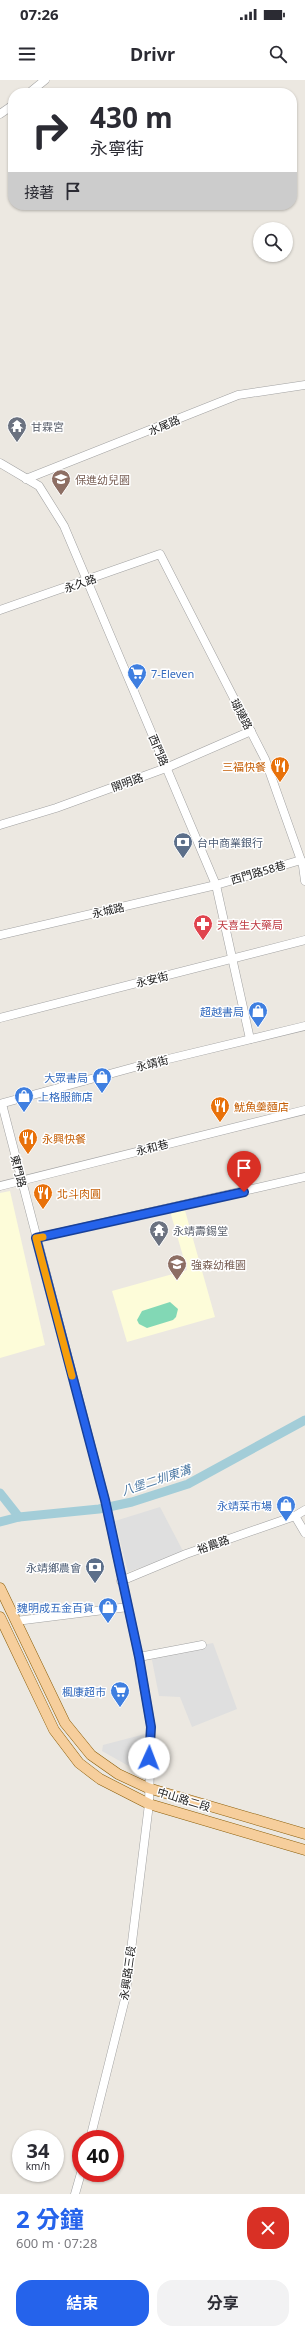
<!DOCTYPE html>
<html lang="zh-TW">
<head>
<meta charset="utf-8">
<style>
  :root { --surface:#fff; --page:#f2f2f3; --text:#2b2b33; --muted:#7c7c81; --accent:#2563eb }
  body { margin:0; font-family:"Noto Sans","Noto Sans TC",sans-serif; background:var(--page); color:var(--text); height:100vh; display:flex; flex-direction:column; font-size:15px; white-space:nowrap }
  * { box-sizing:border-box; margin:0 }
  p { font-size:13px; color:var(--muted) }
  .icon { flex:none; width:22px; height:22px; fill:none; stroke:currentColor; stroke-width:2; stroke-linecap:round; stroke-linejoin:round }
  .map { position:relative; height:2114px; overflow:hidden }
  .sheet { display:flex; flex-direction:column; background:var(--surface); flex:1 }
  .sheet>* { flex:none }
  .guide { position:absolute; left:8px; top:8px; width:289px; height:122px; border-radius:16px; box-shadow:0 1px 3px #0004; background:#fff; color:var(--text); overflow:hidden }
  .tools { position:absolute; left:253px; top:142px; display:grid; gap:8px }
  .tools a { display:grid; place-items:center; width:40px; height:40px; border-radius:50%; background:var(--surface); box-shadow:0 1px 3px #0004; font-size:20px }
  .speed { position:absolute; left:12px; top:2050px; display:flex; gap:8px; font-size:20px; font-weight:700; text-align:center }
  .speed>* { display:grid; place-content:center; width:52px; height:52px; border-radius:50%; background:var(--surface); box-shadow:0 1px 3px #0004; line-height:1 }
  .speed small { font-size:10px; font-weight:400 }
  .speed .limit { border:6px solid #d22; background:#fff; color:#111 }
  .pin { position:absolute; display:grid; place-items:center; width:34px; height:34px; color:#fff; margin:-41px -17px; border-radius:50% 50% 50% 0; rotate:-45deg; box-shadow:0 0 4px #0007 }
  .pin .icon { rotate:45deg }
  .me { position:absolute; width:44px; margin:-22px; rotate:2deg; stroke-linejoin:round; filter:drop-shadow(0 0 3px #0008) }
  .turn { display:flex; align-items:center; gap:14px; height:84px; padding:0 16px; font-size:18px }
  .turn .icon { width:52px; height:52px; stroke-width:2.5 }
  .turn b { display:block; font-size:28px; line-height:34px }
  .then { display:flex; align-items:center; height:38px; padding:0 16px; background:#0003; gap:8px; font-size:15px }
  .round { display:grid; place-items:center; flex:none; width:42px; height:42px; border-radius:16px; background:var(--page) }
  .head { display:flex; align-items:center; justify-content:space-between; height:68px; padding:0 16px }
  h1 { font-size:24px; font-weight:700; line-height:30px; color:var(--accent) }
  .button { display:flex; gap:8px; margin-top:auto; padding:8px 16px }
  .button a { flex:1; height:46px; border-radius:16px; background:var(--accent); color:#fff; font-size:16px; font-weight:700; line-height:46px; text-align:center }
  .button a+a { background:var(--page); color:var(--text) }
  .status { display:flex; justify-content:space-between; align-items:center; height:28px; padding:0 20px; background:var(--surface); direction:ltr }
  .status svg { height:11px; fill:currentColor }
  header { display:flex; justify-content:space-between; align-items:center; height:52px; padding:0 16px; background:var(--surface); font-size:18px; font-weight:700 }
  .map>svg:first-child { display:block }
  .education { fill:#fdfcd9 }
  .pitch { fill:#82d8b5 }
  .parking { fill:#dfdfdf }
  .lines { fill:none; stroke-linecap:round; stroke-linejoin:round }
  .canal { stroke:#a3cdd8; stroke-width:9 }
  .minor-casing { stroke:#a2a2a2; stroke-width:9 }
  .major-casing { stroke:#8a5d08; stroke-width:11 }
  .minor { stroke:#fff; stroke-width:8 }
  .major { stroke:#f6ce9c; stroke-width:10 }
  .route-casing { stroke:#184099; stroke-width:10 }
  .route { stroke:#2563eb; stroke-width:7 }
  .slow { stroke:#f59e0b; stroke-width:7 }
  .labels { text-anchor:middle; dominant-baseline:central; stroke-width:3; stroke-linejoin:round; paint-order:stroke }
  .street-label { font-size:11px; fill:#1b1b1b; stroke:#fff }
  .worship-label { font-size:11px; fill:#5b616d; stroke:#fff; text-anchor:start }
  .education-label { font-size:11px; fill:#785e54; stroke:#fff; text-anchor:start }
  .shop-label { font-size:11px; fill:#366cbe; stroke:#fff; text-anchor:end }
  .food-label { font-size:11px; fill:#c56008; stroke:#fff; text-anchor:start }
  .service-label { font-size:11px; fill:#4e5e75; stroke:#fff; text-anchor:start }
  .health-label { font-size:11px; fill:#be3a42; stroke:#fff; text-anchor:start }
  .water-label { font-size:12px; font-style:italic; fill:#4e7aa4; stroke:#fff }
</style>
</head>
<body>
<div class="status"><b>07:26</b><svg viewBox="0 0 49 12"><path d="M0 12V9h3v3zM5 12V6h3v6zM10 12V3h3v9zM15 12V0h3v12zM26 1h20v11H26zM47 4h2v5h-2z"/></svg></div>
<header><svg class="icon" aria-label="menu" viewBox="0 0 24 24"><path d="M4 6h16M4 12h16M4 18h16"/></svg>Drivr<svg class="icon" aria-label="search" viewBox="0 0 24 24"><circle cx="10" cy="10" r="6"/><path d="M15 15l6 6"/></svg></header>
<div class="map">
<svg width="305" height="2114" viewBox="0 0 305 2114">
  <rect width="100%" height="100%" fill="#ece8e1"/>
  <g class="education">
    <path d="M10,1111L45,1265L0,1278V1113Z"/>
    <path d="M184,1127L215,1237L127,1262L112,1211L187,1190L170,1131Z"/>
  </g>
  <path class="pitch" d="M170,1222L178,1229L176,1237L173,1240L147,1248L139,1244L137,1240L142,1231Z"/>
  <g class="parking">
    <path d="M160,1427L184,1473L128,1492L115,1441Z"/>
    <path d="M213,1563L237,1629L192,1647L180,1617L159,1616L151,1575Z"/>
    <path d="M145,1654L142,1685L134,1689L102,1671L103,1665Z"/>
  </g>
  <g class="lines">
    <g class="canal">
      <path d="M0,1413L19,1437"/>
      <path d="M0,1442L19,1437L99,1429L132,1422L188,1404L305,1340"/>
    </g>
    <g class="minor-casing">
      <g id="minor">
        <path d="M29,13L45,0"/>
        <path d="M0,34L13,25"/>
        <path d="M0,383L39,406L64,446L216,805L250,959"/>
        <path d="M26,399L238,315L305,305"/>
        <path d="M0,530L160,474L265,679L303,786L305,801"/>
        <path d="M0,745L56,728L166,688L251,651"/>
        <path d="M0,855L216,805L301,780"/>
        <path d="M0,938L305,860"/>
        <path d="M0,1024L135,987L305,946"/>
        <path d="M2,1024L105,1420L139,1577L151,1647L149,1724L125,1919L90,2059"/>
        <path d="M0,1106L305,1030"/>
        <path d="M36,1158L305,1097"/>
        <path d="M295,1436L305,1453"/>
        <path d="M121,1501L186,1474L295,1436L305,1430"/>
        <path d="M16,1541L128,1527"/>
        <path d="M139,1577L202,1565"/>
        <path d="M75,2114L81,2093"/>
      </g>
    </g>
    <g class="major-casing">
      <g id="major">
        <path d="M0,1508L65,1643L91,1675L118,1694L148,1708L305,1754"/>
        <path d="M0,1537L54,1650L79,1683L100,1699L149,1724L305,1770"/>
      </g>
    </g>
    <use href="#minor" class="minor"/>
    <use href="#major" class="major"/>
  </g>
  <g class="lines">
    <g class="route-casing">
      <path id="route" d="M149,1678L151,1647L139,1577L105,1420L36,1158L244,1112"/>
    </g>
    <use href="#route" class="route"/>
    <path class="slow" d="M43,1157L36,1158L72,1296"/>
  </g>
  <defs>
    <g id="temple-pin" transform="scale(1)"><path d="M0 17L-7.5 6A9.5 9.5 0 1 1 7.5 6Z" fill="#6b7280" stroke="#fff"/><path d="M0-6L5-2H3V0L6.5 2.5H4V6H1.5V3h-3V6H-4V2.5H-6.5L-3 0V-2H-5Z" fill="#fff"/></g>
    <g id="school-pin" transform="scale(1)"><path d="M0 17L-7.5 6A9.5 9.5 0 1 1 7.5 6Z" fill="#8d6e63" stroke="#fff"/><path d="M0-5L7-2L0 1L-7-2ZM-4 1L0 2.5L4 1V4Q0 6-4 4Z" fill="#fff"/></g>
    <g id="supermarket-pin" transform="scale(1)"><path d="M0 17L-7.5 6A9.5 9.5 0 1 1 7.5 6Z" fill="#3f7fe0" stroke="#fff"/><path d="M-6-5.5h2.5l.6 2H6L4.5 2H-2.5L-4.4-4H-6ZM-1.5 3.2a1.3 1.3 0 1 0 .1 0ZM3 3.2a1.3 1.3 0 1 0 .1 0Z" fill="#fff"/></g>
    <g id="restaurant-pin" transform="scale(1)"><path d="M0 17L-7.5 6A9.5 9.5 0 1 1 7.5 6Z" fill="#e8710a" stroke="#fff"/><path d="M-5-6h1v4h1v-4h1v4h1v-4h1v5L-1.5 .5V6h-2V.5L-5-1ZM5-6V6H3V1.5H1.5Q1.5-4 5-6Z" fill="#fff"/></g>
    <g id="bank-pin" transform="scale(1)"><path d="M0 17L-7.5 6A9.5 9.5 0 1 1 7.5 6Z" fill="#5c6f8a" stroke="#fff"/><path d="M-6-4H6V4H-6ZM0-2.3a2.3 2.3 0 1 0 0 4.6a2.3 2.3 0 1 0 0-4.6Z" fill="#fff"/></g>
    <g id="pharmacy-pin" transform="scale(1)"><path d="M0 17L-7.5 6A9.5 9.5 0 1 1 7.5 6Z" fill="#e0444e" stroke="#fff"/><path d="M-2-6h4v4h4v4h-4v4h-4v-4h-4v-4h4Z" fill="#fff"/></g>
    <g id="shop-pin" transform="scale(1)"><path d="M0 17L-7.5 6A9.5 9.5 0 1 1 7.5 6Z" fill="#3f7fe0" stroke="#fff"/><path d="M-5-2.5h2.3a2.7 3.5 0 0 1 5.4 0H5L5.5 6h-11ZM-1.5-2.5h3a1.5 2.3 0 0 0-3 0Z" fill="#fff"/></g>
  </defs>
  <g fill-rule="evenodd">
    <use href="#temple-pin" x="17" y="346"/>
    <use href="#school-pin" x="61" y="399"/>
    <use href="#supermarket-pin" x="137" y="593"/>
    <use href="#restaurant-pin" x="280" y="686"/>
    <use href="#bank-pin" x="183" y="762"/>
    <use href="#pharmacy-pin" x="203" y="844"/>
    <use href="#shop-pin" x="258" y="931"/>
    <use href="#shop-pin" x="102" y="997"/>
    <use href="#shop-pin" x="24" y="1016"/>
    <use href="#restaurant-pin" x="220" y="1026"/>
    <use href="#restaurant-pin" x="28" y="1058"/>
    <use href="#restaurant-pin" x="43" y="1113"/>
    <use href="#temple-pin" x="159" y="1150"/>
    <use href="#school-pin" x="177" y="1184"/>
    <use href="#shop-pin" x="286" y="1425"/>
    <use href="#bank-pin" x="95" y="1487"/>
    <use href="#shop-pin" x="108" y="1527"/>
    <use href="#supermarket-pin" x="120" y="1611"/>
  </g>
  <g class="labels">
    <g class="street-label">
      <text transform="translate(164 345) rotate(-23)">水尾路</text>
      <text transform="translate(80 503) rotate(-19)">永久路</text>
      <text transform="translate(242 634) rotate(62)">瑚璉路</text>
      <text transform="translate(159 670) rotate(67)">西門路</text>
      <text transform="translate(127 702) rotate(-20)">開明路</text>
      <text transform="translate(258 792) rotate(-16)">西門路58巷</text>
      <text transform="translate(108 830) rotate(-13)">永城路</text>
      <text transform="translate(152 899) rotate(-14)">永安街</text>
      <text transform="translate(152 983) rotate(-14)">永靖街</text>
      <text transform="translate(152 1067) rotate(-14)">永和巷</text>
      <text transform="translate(19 1091) rotate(76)">東門路</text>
      <text transform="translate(213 1464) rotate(-19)">裕農路</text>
      <text transform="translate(184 1719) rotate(17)">中山路二段</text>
      <text transform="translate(127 1893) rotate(-82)">永興路三段</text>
    </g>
    <g class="worship-label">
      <text x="31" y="346">甘霖宮</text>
      <text x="173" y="1150">永靖壽錫堂</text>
    </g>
    <g class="education-label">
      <text x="75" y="399">保進幼兒園</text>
      <text x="191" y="1184">強森幼稚園</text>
    </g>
    <g class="shop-label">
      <text x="151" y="593" text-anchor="start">7-Eleven</text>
      <text x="244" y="931">超越書局</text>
      <text x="88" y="997">大眾書局</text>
      <text x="38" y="1016" text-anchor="start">上格服飾店</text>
      <text x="272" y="1425">永靖菜市場</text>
      <text x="94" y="1527">魏明成五金百貨</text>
      <text x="106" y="1611">楓康超市</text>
    </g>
    <g class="food-label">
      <text x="266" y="686" text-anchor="end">三福快餐</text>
      <text x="234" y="1026">魷魚羹麵店</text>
      <text x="42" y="1058">永興快餐</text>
      <text x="57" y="1113">北斗肉圓</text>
    </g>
    <g class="service-label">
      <text x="197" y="762">台中商業銀行</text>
      <text x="81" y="1487" text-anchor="end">永靖鄉農會</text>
    </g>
    <g class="health-label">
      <text x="217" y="844">天喜生大藥局</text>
    </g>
    <g class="water-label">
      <text transform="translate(156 1400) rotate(-18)">八堡二圳東溝</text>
    </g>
  </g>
</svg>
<div class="tools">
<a><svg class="icon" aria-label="search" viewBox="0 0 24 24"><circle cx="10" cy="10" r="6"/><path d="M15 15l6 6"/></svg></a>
</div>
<div class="speed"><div>34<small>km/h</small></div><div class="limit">40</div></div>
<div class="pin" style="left:244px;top:1112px;background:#d93025"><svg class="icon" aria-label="arrive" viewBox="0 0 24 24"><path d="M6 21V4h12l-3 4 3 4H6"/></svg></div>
<svg class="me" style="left:149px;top:1678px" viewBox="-20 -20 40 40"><circle r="19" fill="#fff"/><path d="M0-13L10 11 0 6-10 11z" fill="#2563eb"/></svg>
<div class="guide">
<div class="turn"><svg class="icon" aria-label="right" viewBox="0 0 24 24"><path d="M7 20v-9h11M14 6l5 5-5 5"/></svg><div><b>430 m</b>永寧街</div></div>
<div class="then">接著<svg class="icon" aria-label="arrive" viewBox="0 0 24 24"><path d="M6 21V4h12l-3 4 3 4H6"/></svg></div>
</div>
</div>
<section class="sheet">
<div class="head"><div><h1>2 分鐘</h1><p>600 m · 07:28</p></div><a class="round" style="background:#d93025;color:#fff"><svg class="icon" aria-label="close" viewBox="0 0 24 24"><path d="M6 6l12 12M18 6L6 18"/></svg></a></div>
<div class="button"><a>結束</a><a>分享</a></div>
</section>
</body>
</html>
